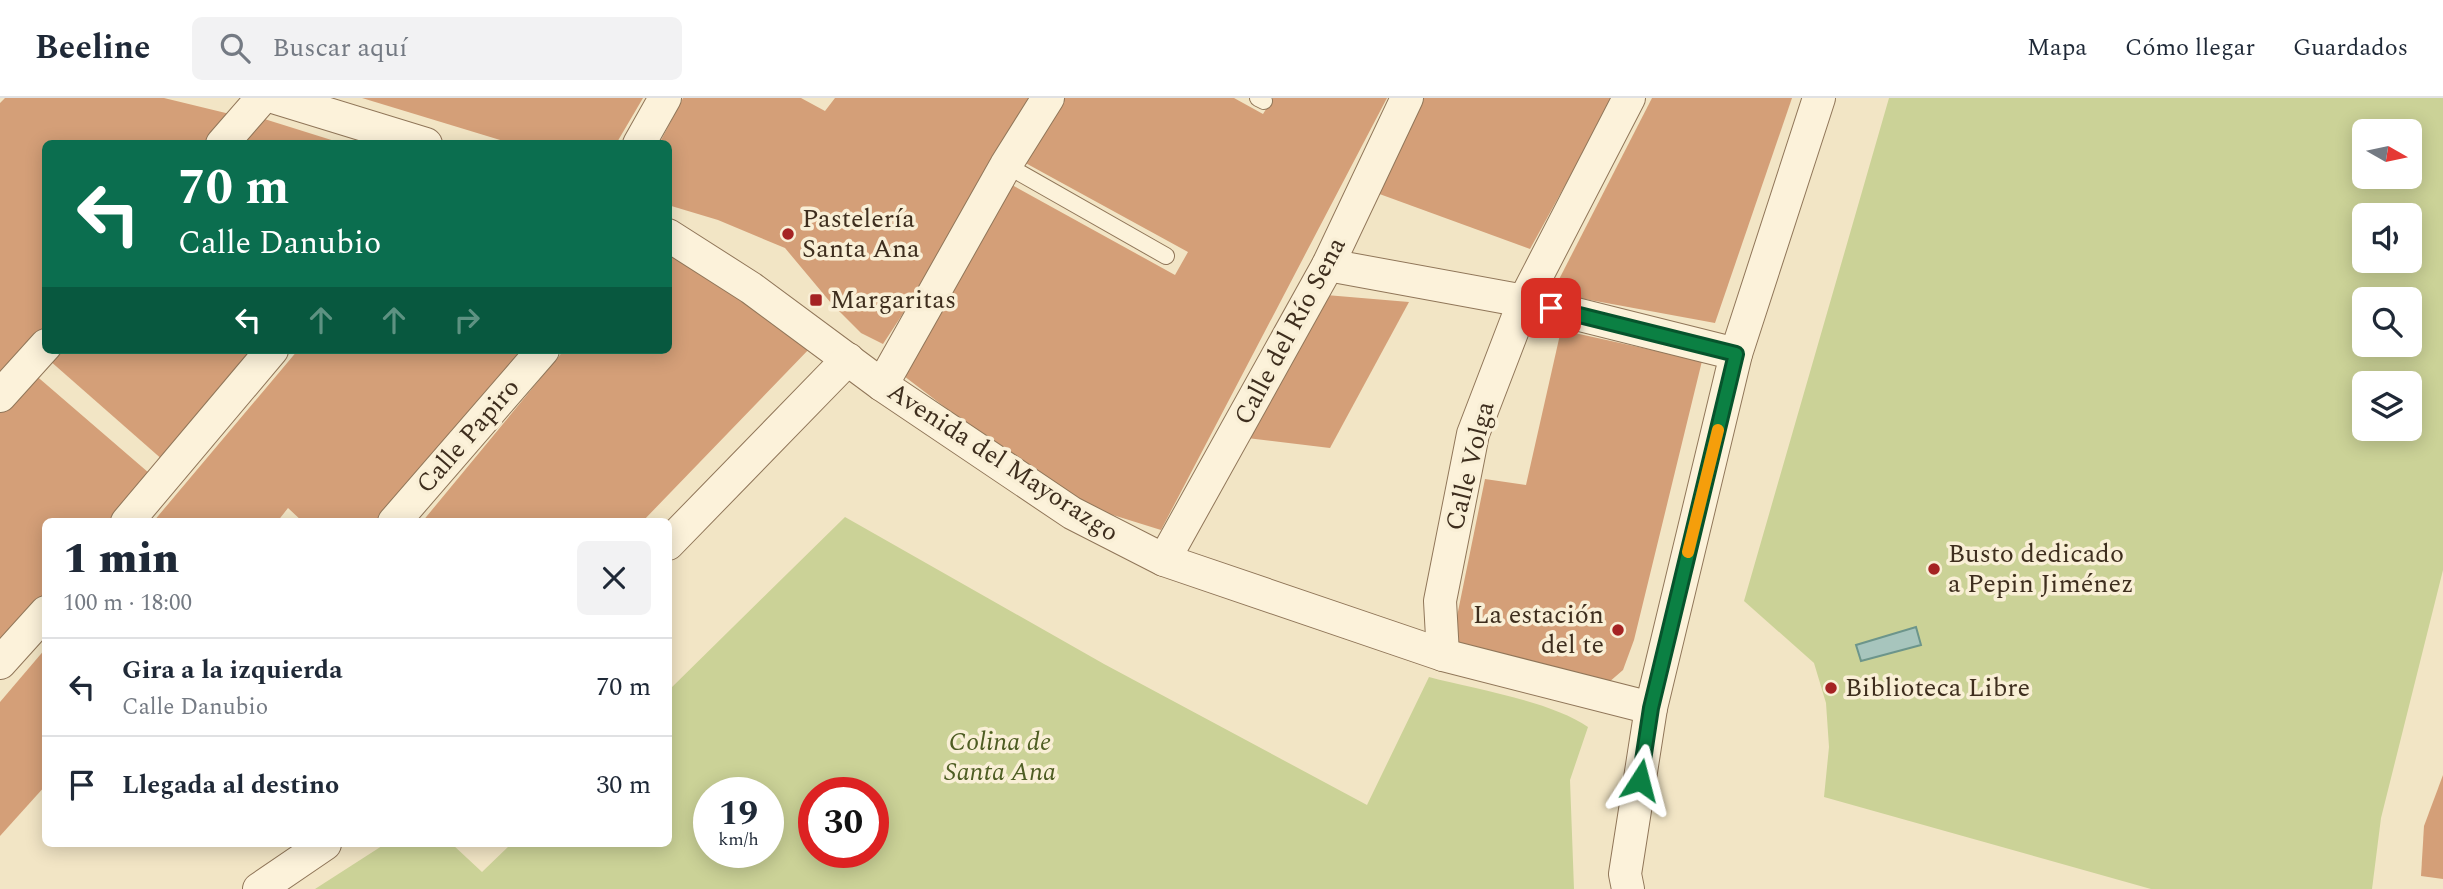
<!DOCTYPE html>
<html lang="es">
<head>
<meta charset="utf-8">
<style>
  :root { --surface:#fff; --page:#f2f2f3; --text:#1f2937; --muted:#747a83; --line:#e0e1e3 }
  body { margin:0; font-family:Spectral,serif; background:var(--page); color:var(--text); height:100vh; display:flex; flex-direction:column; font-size:26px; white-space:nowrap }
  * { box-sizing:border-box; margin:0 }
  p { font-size:23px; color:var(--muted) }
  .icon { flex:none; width:38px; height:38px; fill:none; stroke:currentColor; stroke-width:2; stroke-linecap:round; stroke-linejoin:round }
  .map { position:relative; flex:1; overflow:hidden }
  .panel { position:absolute; left:42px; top:420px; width:630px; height:329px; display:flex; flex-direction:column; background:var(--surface); border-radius:10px; box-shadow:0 4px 18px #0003 }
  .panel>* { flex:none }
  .guide { position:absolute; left:42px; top:42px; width:630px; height:214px; border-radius:10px; box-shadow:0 4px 18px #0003; background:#0b6e4f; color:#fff; overflow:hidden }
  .needle { width:46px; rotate:99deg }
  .tools { position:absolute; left:2352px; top:21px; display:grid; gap:14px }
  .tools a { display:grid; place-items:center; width:70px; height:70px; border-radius:10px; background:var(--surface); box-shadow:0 4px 18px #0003; font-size:35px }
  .speed { position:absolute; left:693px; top:679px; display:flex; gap:14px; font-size:35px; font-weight:700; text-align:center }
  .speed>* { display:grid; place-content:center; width:91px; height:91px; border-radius:50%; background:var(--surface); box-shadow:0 4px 18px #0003; line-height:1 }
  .speed small { font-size:18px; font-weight:400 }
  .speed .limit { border:10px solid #d22; background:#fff; color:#111 }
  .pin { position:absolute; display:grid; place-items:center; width:60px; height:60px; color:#fff; margin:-30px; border-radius:14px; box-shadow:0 4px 10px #0006 }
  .me { position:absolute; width:77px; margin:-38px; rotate:9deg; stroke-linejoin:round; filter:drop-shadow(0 0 5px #0008) }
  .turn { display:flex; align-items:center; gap:24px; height:147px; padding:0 21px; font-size:32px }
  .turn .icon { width:91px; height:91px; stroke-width:2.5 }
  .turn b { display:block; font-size:49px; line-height:60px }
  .lanes { display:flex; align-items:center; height:66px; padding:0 21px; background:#0003; justify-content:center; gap:35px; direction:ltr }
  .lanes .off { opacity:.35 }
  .round { display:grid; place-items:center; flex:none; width:74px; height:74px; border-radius:10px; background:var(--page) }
  .summary { display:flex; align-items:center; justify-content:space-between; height:119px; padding:0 21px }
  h1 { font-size:42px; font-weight:800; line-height:52px }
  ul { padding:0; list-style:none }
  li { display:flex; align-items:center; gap:21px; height:98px; padding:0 21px; border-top:2px solid var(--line) }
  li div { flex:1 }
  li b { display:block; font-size:26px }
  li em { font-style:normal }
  header { display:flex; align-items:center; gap:42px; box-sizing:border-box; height:98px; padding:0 35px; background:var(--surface); border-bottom:2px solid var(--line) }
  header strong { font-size:33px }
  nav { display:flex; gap:38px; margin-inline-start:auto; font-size:24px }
  .search { width:490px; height:63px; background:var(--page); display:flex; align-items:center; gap:18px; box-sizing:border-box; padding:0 24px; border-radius:10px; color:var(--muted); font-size:26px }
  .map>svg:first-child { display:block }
  .green { fill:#cbd297; fill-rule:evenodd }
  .water { fill:#a7c5bd; stroke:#6c958b; stroke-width:2 }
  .building { fill:#d49f78 }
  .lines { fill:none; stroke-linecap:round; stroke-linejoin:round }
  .lane-casing { stroke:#907659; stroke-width:18 }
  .street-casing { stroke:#907659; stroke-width:34 }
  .lane { stroke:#fcf2da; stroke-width:16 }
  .street { stroke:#fcf2da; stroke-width:32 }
  .route-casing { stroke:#07532c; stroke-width:18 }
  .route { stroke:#0b8043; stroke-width:12 }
  .slow { stroke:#f59e0b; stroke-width:12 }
  .poi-dot { fill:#a52323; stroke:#f9efd6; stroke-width:2.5 }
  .labels { text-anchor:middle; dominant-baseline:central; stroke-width:7; stroke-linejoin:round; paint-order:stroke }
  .poi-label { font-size:26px; fill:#3e2e1e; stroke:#f9efd6; text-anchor:start }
  .street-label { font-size:26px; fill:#3e2e1e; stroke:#f9efd6 }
  .park-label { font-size:26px; font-style:italic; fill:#4e5d23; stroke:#f9efd6 }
</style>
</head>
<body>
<header>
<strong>Beeline</strong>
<div class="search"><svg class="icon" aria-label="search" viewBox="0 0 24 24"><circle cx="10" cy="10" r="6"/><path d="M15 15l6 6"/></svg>Buscar aquí</div>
<nav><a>Mapa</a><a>Cómo llegar</a><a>Guardados</a></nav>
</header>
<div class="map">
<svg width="2443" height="791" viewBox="0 0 2443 791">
  <rect width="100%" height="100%" fill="#f2e5c5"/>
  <g class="green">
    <path d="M1889,0H2443V472L2381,720L2372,791H2151L1824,699L1829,649L1826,605L1814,565L1744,503ZM2364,33H2410V79H2364ZM2364,117H2410V163H2364ZM2364,201H2410V247H2364ZM2364,285H2410V331H2364Z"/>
    <path d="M845,419L1104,566L1367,707L1429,579C1474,591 1551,603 1588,629L1570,682L1574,791H315L385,746H452L482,774L511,746H668L669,592ZM709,695H768V754H709ZM814,695H873V754H814Z"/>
  </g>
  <path class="water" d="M1916,529L1921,547L1861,563L1856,547Z"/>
  <g class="building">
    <path d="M5,0H164L234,17L209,46H46V229L0,280V5Z"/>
    <path d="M362,0H643L616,46H513Z"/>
    <path d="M683,0H801L825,13L835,0H1033L974,107L883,246L861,235L831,205L785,150L718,122L668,107V46H659Z"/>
    <path d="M1058,0H1234L1263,16L1273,0H1387L1161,432L1068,403L900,275L1012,87L1175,177L1188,154L1020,62Z"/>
    <path d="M1424,0H1613L1530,151L1374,94Z"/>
    <path d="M1652,0H1792L1715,225L1552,195Z"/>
    <path d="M258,19L341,45V46H235Z"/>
    <path d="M668,147L812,248L642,424H422L564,252H668Z"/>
    <path d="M1326,197L1409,204L1330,350L1247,340Z"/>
    <path d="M1561,232L1702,263L1634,542L1623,572L1608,585L1452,543L1485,381L1526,387Z"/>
    <path d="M58,252H259L164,363L49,262Z"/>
    <path d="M298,252H528L379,424H303L288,410L277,424H153Z"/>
    <path d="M33,275L149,375L108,424H46V498L0,552V313Z"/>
    <path d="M46,550V687L0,738V604Z"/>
    <path d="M2443,677V781L2421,778L2424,728Z"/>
  </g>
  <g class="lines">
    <g class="lane-casing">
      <g id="lane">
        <path d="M1258,0L1264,3"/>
        <path d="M1006,67L1166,158"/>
      </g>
    </g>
    <g class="street-casing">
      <g id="street">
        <path d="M276,0L426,46"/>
        <path d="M222,46L262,0"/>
        <path d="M639,46L665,0"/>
        <path d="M668,137L751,190L882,287L1072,415L1164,462L1443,557L1651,610"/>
        <path d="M1328,167L1524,203L1736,256"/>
        <path d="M882,287L1006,67L1048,0"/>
        <path d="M0,298L46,247"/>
        <path d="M127,424L272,252"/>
        <path d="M394,424L543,252"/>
        <path d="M668,446L848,261"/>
        <path d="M1164,462L1328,167L1407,0"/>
        <path d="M1443,557L1440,503L1473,336L1524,203L1629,0"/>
        <path d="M0,565L46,514"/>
        <path d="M259,791L325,746"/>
        <path d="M1628,791L1625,776L1651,610L1736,256L1819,0"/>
      </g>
    </g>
    <use href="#lane" class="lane"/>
    <use href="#street" class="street"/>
  </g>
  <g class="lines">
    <g class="route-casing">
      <path id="route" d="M1551,210L1736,256L1651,610L1640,682"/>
    </g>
    <use href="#route" class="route"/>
    <path class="slow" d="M1688,454L1718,332"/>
  </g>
  <g class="poi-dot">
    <circle cx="788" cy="136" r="7"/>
    <rect x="809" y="195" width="14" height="14" rx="3.5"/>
    <circle cx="1934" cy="471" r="7"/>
    <circle cx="1618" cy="532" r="7"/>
    <circle cx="1831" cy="590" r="7"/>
  </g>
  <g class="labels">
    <g class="poi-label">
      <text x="802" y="121">Pastelería<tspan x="802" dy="30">Santa Ana</tspan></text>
      <text x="830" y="202">Margaritas</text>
      <text x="1948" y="456">Busto dedicado<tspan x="1948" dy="30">a Pepin Jiménez</tspan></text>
      <text x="1604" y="517" text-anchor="end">La estación<tspan x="1604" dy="30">del te</tspan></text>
      <text x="1845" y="590">Biblioteca Libre</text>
    </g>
    <g class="street-label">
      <text transform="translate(1290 233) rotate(-62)">Calle del Río Sena</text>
      <text transform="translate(468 338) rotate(-49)">Calle Papiro</text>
      <text transform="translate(1003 364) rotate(33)">Avenida del Mayorazgo</text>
      <text transform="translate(1470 368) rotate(-76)">Calle Volga</text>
    </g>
    <g class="park-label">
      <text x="1000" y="644">Colina de<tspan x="1000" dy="30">Santa Ana</tspan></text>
    </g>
  </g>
</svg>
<div class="tools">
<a><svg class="needle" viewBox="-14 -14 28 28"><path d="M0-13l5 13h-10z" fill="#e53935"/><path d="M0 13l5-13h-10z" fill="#747a83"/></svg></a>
<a><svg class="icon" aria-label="sound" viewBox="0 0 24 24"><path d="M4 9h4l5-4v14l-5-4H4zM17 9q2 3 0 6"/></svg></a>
<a><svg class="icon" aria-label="search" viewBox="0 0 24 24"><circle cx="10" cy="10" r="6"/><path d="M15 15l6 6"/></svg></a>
<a><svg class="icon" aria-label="layers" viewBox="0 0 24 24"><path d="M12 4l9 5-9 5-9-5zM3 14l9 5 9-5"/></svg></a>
</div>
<div class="speed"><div>19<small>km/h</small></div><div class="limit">30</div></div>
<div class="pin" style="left:1551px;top:210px;background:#d93025"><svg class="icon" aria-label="arrive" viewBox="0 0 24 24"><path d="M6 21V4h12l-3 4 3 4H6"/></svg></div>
<svg class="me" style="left:1640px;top:682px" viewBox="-20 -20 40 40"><path d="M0-17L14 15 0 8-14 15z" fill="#0b8043" stroke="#fff" stroke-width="4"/></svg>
<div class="guide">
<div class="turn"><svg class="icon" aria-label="left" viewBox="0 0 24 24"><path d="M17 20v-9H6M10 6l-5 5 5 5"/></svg><div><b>70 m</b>Calle Danubio</div></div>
<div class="lanes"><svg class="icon" aria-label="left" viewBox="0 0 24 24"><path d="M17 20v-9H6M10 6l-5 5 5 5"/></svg><svg class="icon off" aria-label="ahead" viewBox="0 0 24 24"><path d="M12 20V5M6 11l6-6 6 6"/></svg><svg class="icon off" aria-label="ahead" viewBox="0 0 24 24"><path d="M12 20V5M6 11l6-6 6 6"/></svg><svg class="icon off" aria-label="right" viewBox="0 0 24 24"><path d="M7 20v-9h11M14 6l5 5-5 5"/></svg></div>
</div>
<section class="panel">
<div class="summary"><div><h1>1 min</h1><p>100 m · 18:00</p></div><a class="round"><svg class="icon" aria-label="close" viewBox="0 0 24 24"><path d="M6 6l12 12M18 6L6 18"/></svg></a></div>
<ul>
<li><svg class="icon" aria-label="left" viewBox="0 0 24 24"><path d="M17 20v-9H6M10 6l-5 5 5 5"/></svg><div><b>Gira a la izquierda</b><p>Calle Danubio</p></div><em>70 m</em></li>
<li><svg class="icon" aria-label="arrive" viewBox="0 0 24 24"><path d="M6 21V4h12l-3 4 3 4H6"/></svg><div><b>Llegada al destino</b></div><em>30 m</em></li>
</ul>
</section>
</div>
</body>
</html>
